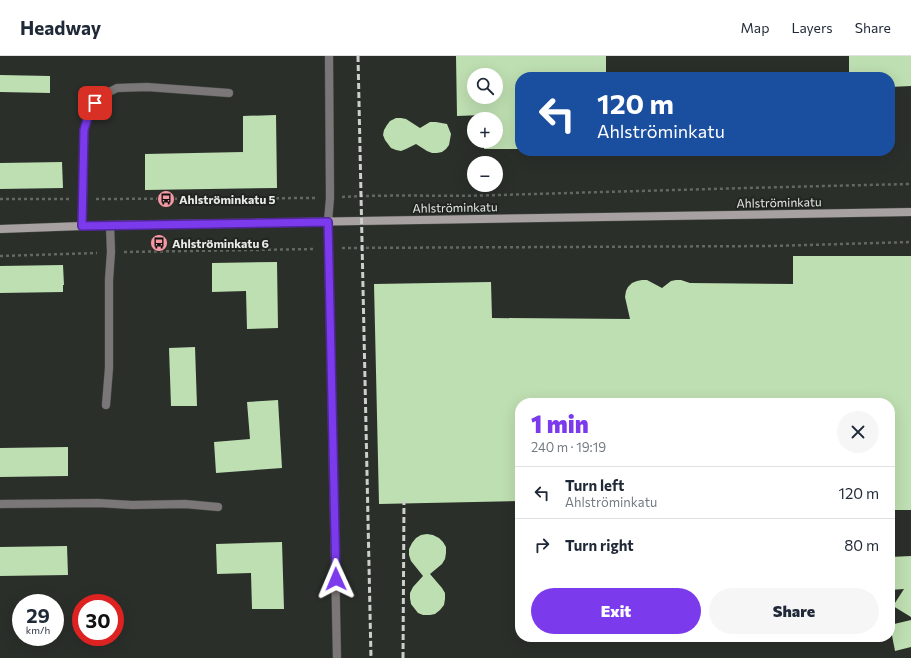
<!DOCTYPE html>
<html lang="en">
<head>
<meta charset="utf-8">
<style>
  :root { --surface:#fff; --page:#f6f6f7; --text:#1f2937; --muted:#747a83; --line:#e0e1e3; --accent:#7c3aed }
  body { margin:0; font-family:Commissioner,sans-serif; background:var(--page); color:var(--text); height:100vh; display:flex; flex-direction:column; font-size:15px; white-space:nowrap }
  * { box-sizing:border-box; margin:0 }
  p { font-size:13px; color:var(--muted) }
  .icon { flex:none; width:22px; height:22px; fill:none; stroke:currentColor; stroke-width:2; stroke-linecap:round; stroke-linejoin:round }
  .map { position:relative; flex:1; overflow:hidden }
  .sheet { position:absolute; left:515px; top:342px; width:380px; height:244px; display:flex; flex-direction:column; background:var(--surface); border-radius:16px; box-shadow:0 4px 16px #0002 }
  .sheet>* { flex:none }
  .hud { position:absolute; left:515px; top:16px; width:380px; height:84px; border-radius:16px; box-shadow:0 4px 16px #0002; background:#1a4fa0; color:#fff; overflow:hidden }
  .fabs { position:absolute; left:467px; top:12px; display:grid; gap:8px }
  .fabs a { display:grid; place-items:center; width:36px; height:36px; border-radius:50%; background:var(--surface); box-shadow:0 4px 16px #0002; font-size:20px }
  .speed { position:absolute; left:12px; top:538px; display:flex; gap:8px; font-size:20px; font-weight:700; text-align:center }
  .speed>* { display:grid; place-content:center; width:52px; height:52px; border-radius:50%; background:var(--surface); box-shadow:0 4px 16px #0002; line-height:1 }
  .speed small { font-size:10px; font-weight:400 }
  .speed .limit { border:6px solid #d22; background:#fff; color:#111 }
  .pin { position:absolute; display:grid; place-items:center; width:34px; height:34px; color:#fff; margin:-17px; border-radius:8px; box-shadow:0 2px 6px #0006 }
  .me { position:absolute; width:44px; margin:-22px; rotate:359deg; stroke-linejoin:round; filter:drop-shadow(0 0 3px #0008) }
  .turn { display:flex; align-items:center; gap:14px; height:84px; padding:0 16px; font-size:18px }
  .turn .icon { width:52px; height:52px; stroke-width:2.5 }
  .turn b { display:block; font-size:28px; line-height:34px }
  .round { display:grid; place-items:center; flex:none; width:42px; height:42px; border-radius:21px; background:var(--page) }
  .head { display:flex; align-items:center; justify-content:space-between; height:68px; padding:0 16px }
  h1 { font-size:24px; font-weight:800; line-height:30px; color:var(--accent) }
  .primary-button { display:flex; gap:8px; margin-top:auto; padding:8px 16px }
  .primary-button a { flex:1; height:46px; border-radius:24px; background:var(--accent); color:#fff; font-size:16px; font-weight:800; line-height:46px; text-align:center }
  .primary-button a+a { background:var(--page); color:var(--text) }
  ul { padding:0; list-style:none }
  li { display:flex; align-items:center; gap:12px; height:52px; padding:0 16px; border-top:1px solid var(--line) }
  li div { flex:1 }
  li b { display:block; font-size:15px }
  li em { font-style:normal }
  header { display:flex; align-items:center; gap:24px; box-sizing:border-box; height:56px; padding:0 20px; background:var(--surface); border-bottom:1px solid var(--line) }
  header strong { font-size:19px }
  nav { display:flex; gap:22px; margin-inline-start:auto; font-size:14px }
  .map>svg:first-child { display:block }
  .building { fill:#bedfb1; fill-rule:evenodd }
  .lines { fill:none; stroke-linecap:round; stroke-linejoin:round }
  .lane-casing { stroke:#494d48; stroke-width:9 }
  .street-casing { stroke:#494d48; stroke-width:9 }
  .secondary-casing { stroke:#494d48; stroke-width:9 }
  .path { stroke:#646863; stroke-width:2.5; stroke-dasharray:3 3; stroke-linecap:butt }
  .lane { stroke:#7b7778; stroke-width:8 }
  .street { stroke:#7b7778; stroke-width:8 }
  .secondary { stroke:#a7a1a1; stroke-width:8 }
  .rail { stroke:#cccfcb; stroke-width:3; stroke-dasharray:6 3; stroke-linecap:butt }
  .route-casing { stroke:#51269a; stroke-width:10 }
  .route { stroke:#7c3aed; stroke-width:7 }
  .labels { text-anchor:middle; dominant-baseline:central; stroke-width:4; stroke-linejoin:round; paint-order:stroke }
  .poi-label { font-size:12px; font-weight:bold; fill:#e8ebe7; stroke:#212520; text-anchor:start }
  .street-label { font-size:12px; fill:#e8ebe7; stroke:#212520 }
</style>
</head>
<body>
<header>
<strong>Headway</strong>
<nav><a>Map</a><a>Layers</a><a>Share</a></nav>
</header>
<div class="map">
<svg width="911" height="602" viewBox="0 0 911 602">
  <rect width="100%" height="100%" fill="#2b2f2a"/>
  <g class="building">
    <path d="M456,0H606V21H520V93H484V85H496V63H483V59L457,60ZM474,19H496V41H474Z"/>
    <path d="M849,0H911V30L890,31V21H849Z"/>
    <path d="M0,19L50,20V37L0,36Z"/>
    <path d="M276,59L277,132L145,134V98L243,96V60Z"/>
    <path d="M396,62H401L406,63L420,72L430,66H436L447,68L451,78L449,89L446,93L442,96L437,97H432L427,95L416,88L406,93L401,95L396,94L391,92L385,84L383,79L384,74L387,69L390,65Z"/>
    <path d="M62,106L63,132L0,133V107Z"/>
    <path d="M793,200H911V454H890V347H520V445L379,448L374,228L491,226L492,262L630,263L625,241L626,235L628,231L632,227L637,225L642,224H647L662,232L671,225L676,224H681L690,227L793,228Z"/>
    <path d="M277,206L278,272L247,273L246,235L212,236V207Z"/>
    <path d="M63,209L64,229H63V236L0,237V210Z"/>
    <path d="M195,291L197,350H171L169,292Z"/>
    <path d="M278,344L282,412L216,417L214,386L250,383L247,346Z"/>
    <path d="M68,391V420L0,421V392Z"/>
    <path d="M427,478L433,479L439,482L443,486L446,491V497L445,503L442,508L430,518L442,532L445,537V543L444,549L440,554L435,558L430,559H423L418,557L411,548L410,542V537L413,531L423,520L411,505L409,499V493L412,487L416,482L421,479Z"/>
    <path d="M282,486L284,553H252L251,517L217,518L216,488Z"/>
    <path d="M67,490L68,519L0,520V491Z"/>
    <path d="M911,500V561L893,550L904,533L890,534V501Z"/>
    <path d="M911,564V591L895,595L890,569Z"/>
  </g>
  <g class="lines">
    <g class="lane-casing">
      <g id="lane">
        <path d="M328,165L330,142L329,0"/>
        <path d="M82,170L84,75L90,54L101,40L117,32L147,31L229,37"/>
        <path d="M106,349L109,312V224L111,196L110,169"/>
      </g>
    </g>
    <g class="street-casing">
      <g id="street">
        <path d="M328,165L337,602"/>
        <path d="M0,448L98,447L132,449L185,448L218,451"/>
      </g>
    </g>
    <g class="secondary-casing">
      <path id="secondary" d="M0,173L110,169L911,156"/>
    </g>
    <g class="path">
      <path d="M342,141C395,138 447,141 500,139C637,135 774,131 911,128"/>
      <path d="M0,143H69"/>
      <path d="M96,143L317,142"/>
      <path d="M342,192L772,190L911,186"/>
      <path d="M124,196L315,193"/>
      <path d="M0,200L97,197"/>
    </g>
    <use href="#lane" class="lane"/>
    <use href="#street" class="street"/>
    <use href="#secondary" class="secondary"/>
    <g class="rail">
      <path d="M358,0L371,602"/>
      <path d="M403,602L404,444"/>
    </g>
  </g>
  <g class="lines">
    <g class="route-casing">
      <path id="route" d="M95,47L90,54L84,74L82,170L328,166L336,523"/>
    </g>
    <use href="#route" class="route"/>
  </g>
  <defs>
    <g id="bus-disc" transform="scale(0.9)"><circle r="9.5" fill="#f49aa5" stroke="#212520"/><path d="M-5-6H5V4H4V6H2V4H-2V6H-4V4H-5ZM-3.5-4V0h7V-4ZM-3.5 1.2v1.5H-2V1.2ZM2 1.2v1.5H3.5V1.2Z" fill="#111"/></g>
  </defs>
  <g fill-rule="evenodd">
    <use href="#bus-disc" x="166" y="143"/>
    <use href="#bus-disc" x="159" y="187"/>
  </g>
  <g class="labels">
    <g class="poi-label">
      <text x="179" y="143">Ahlströminkatu 5</text>
      <text x="172" y="187">Ahlströminkatu 6</text>
    </g>
    <g class="street-label">
      <text transform="translate(779 146) rotate(-1)">Ahlströminkatu</text>
      <text transform="translate(455 151) rotate(-1)">Ahlströminkatu</text>
    </g>
  </g>
</svg>
<div class="fabs">
<a><svg class="icon" aria-label="search" viewBox="0 0 24 24"><circle cx="10" cy="10" r="6"/><path d="M15 15l6 6"/></svg></a>
<a>+</a>
<a>−</a>
</div>
<div class="speed"><div>29<small>km/h</small></div><div class="limit">30</div></div>
<div class="pin" style="left:95px;top:47px;background:#d93025"><svg class="icon" aria-label="arrive" viewBox="0 0 24 24"><path d="M6 21V4h12l-3 4 3 4H6"/></svg></div>
<svg class="me" style="left:336px;top:523px" viewBox="-20 -20 40 40"><path d="M0-17L14 15 0 8-14 15z" fill="#7c3aed" stroke="#fff" stroke-width="4"/></svg>
<div class="hud">
<div class="turn"><svg class="icon" aria-label="left" viewBox="0 0 24 24"><path d="M17 20v-9H6M10 6l-5 5 5 5"/></svg><div><b>120 m</b>Ahlströminkatu</div></div>
</div>
<section class="sheet">
<div class="head"><div><h1>1 min</h1><p>240 m · 19:19</p></div><a class="round"><svg class="icon" aria-label="close" viewBox="0 0 24 24"><path d="M6 6l12 12M18 6L6 18"/></svg></a></div>
<ul>
<li><svg class="icon" aria-label="left" viewBox="0 0 24 24"><path d="M17 20v-9H6M10 6l-5 5 5 5"/></svg><div><b>Turn left</b><p>Ahlströminkatu</p></div><em>120 m</em></li>
<li><svg class="icon" aria-label="right" viewBox="0 0 24 24"><path d="M7 20v-9h11M14 6l5 5-5 5"/></svg><div><b>Turn right</b></div><em>80 m</em></li>
</ul>
<div class="primary-button"><a>Exit</a><a>Share</a></div>
</section>
</div>
</body>
</html>
